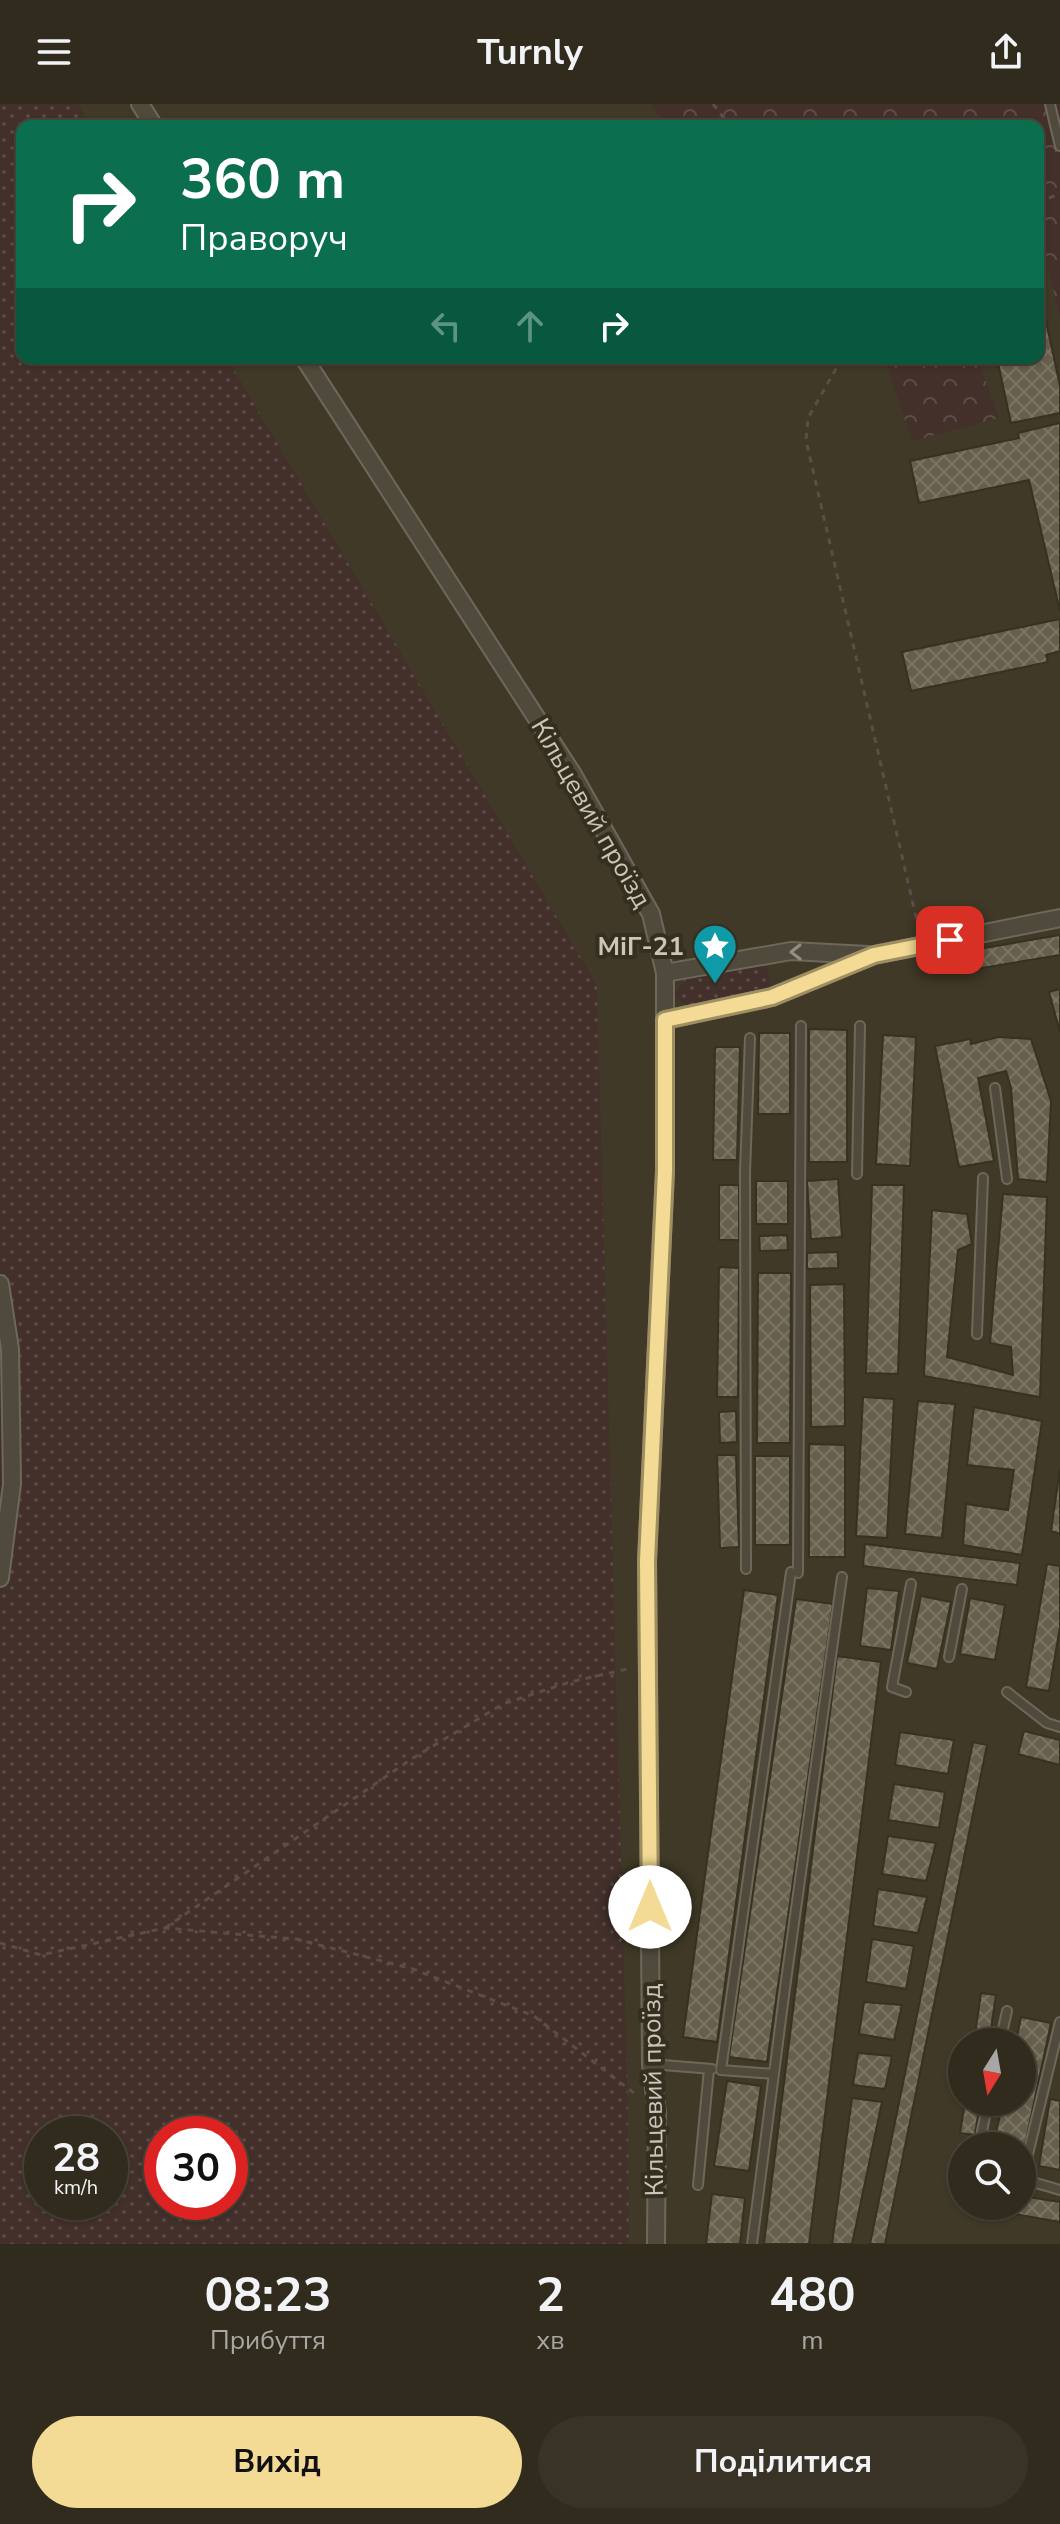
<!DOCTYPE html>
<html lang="uk">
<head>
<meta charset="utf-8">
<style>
  :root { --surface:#302b1d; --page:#383326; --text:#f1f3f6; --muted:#a8a7a4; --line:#4b473b; --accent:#f3da95 }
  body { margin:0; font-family:"Nunito Sans",sans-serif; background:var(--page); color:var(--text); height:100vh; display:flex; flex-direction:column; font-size:30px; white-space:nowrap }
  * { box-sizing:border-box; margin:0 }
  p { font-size:26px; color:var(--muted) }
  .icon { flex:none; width:44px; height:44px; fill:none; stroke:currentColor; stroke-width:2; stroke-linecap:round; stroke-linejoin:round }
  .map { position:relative; height:2140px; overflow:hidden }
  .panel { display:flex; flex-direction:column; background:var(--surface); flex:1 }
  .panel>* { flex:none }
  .guide { position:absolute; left:16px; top:16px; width:1028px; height:244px; border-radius:16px; box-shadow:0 2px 6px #0004,0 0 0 2px var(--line); background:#0b6e4f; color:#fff; overflow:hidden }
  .needle { width:52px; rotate:191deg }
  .fabs { position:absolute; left:948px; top:1924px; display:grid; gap:16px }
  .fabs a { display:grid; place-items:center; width:88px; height:88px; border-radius:50%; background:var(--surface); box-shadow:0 2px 6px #0004,0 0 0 2px var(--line); font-size:40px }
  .speed { position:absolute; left:24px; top:2012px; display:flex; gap:16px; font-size:40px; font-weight:700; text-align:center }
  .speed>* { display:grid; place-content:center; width:104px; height:104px; border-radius:50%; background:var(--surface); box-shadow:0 2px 6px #0004,0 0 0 2px var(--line); line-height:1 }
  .speed small { font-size:20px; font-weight:400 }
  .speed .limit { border:12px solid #d22; background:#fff; color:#111 }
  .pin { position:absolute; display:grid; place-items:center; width:68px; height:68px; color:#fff; margin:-34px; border-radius:16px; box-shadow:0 4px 12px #0006 }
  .me { position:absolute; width:88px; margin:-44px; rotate:0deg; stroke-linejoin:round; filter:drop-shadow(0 0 6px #0008) }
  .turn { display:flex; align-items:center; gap:28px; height:168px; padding:0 32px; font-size:36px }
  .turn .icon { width:104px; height:104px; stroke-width:2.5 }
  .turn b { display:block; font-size:56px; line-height:68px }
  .lanes { display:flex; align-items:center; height:76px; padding:0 32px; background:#0003; justify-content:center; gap:40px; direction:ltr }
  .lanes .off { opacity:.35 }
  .eta { display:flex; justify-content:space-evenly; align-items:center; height:136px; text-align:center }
  .eta b { font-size:48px; font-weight:700; line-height:56px }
  .cta { display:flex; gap:16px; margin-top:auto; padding:16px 32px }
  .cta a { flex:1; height:92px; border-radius:48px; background:var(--accent); color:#111; font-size:32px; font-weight:700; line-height:92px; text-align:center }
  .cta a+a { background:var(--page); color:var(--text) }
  header { display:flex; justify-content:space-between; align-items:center; height:104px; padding:0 32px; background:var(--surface); font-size:36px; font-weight:700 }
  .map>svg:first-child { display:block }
  .grass { fill:url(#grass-dots); fill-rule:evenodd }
  .forest { fill:url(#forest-crowns) }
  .building { fill:url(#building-cross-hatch); stroke:#373122; stroke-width:2 }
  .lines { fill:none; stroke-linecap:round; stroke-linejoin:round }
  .lane-casing { stroke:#6d6859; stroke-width:12 }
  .street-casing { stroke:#6d6859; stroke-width:20 }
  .path { stroke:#5e4c48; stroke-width:3; stroke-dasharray:6 6; stroke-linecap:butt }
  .lane { stroke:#504a3c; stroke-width:8 }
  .street { stroke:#504a3c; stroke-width:16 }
  .oneway { stroke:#938e80 }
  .route-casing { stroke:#9e8e61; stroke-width:20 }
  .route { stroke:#f3da95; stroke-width:14 }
  .labels { text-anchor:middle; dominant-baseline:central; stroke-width:8; stroke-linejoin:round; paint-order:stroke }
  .street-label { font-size:26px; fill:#cac6b8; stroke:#352f20 }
  .poi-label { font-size:26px; font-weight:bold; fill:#cac6b8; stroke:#352f20; text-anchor:end }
</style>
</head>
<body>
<header><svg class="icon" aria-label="menu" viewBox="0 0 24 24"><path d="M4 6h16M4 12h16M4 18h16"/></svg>Turnly<svg class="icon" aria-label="share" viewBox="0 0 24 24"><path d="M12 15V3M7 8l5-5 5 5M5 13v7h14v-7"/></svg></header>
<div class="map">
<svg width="1060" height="2140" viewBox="0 0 1060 2140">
  <defs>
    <pattern id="grass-dots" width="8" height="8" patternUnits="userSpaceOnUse" patternTransform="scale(2)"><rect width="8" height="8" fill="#43302b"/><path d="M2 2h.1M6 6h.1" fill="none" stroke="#5d4c48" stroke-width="1.8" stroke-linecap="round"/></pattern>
    <pattern id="forest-crowns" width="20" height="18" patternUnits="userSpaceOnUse" patternTransform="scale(2)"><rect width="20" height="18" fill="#43302b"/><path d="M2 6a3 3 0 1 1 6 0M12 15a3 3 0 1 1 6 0" fill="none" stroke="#5d4c48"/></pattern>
    <pattern id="building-cross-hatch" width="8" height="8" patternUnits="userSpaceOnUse" patternTransform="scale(2)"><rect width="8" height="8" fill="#665f4c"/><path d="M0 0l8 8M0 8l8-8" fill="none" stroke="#7b7464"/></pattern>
  </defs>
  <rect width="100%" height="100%" fill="#403927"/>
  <g class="grass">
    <path d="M0,0H78L91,22H22V254H227L597,881L628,2004L629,2140H0ZM42,2030H110V2098H42ZM162,2030H230V2098H162Z"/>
    <path d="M766,851L772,893L699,909L672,891L695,864Z"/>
  </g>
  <g class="forest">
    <path d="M650,0H1060V213L1038,124V22H667Z"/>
    <path d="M884,254H978L999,314L912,337Z"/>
  </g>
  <g class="building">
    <path d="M1038,180L1060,282V309L1011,319L997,254H1038Z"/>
    <path d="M1060,319V507L1029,376L919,399L910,357L1019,334L1018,329Z"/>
    <path d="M1060,515V547L1046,551L1048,558L911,587L902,548Z"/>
    <path d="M1060,831V851L976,865L973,846Z"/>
    <path d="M1060,885V928L1049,888Z"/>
    <path d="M809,925L847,926V1058H809Z"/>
    <path d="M759,929H790V1010H758Z"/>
    <path d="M883,931L916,933L910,1062L876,1060Z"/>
    <path d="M998,933L1031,935L1051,997L1047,1078L1018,1075L1011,984L1006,967L978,974L994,1057L959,1063L935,942L970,935L971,940Z"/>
    <path d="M715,943H740L737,1056H713Z"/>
    <path d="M838,1075L842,1133L811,1135L807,1077Z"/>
    <rect x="756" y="1077" width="32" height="43"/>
    <rect x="719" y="1081" width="20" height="55"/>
    <path d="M872,1081H904L898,1270L866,1269Z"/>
    <path d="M1003,1090L1047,1093L1040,1293L924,1272L932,1106L967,1110L972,1140L958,1146L947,1253L1013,1271L1011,1243L990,1239Z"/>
    <path d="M787,1131L788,1146L760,1147L759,1132Z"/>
    <path d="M838,1148V1164L807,1165V1149Z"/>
    <path d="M719,1163L739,1164L738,1293H717Z"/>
    <path d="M758,1169H791L790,1339H757Z"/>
    <path d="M844,1180L845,1322L811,1323L810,1181Z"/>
    <path d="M863,1293L894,1295L887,1434L856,1432Z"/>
    <path d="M918,1297L955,1300L942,1434L905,1430Z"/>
    <path d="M974,1303L1042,1317L1022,1451L963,1441L966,1400L1008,1406L1014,1366L967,1361Z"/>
    <path d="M736,1307L737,1338L720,1339L719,1308Z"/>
    <path d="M809,1340L845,1341V1453H809Z"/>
    <path d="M717,1351H736L739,1443L720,1444Z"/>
    <rect x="755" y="1352" width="35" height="89"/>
    <path d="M1060,1365V1430L1051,1427Z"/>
    <path d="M865,1440L1020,1459L1017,1481L863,1462Z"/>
    <path d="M1047,1460L1060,1462V1523L1049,1587L1026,1583Z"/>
    <path d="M867,1484L899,1487L891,1546L860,1542Z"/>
    <path d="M744,1486L778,1491L717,1938L683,1933Z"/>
    <path d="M921,1492L951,1498L937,1565L907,1559Z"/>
    <path d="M970,1494L1005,1501L995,1556L960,1550Z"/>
    <path d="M796,1495L833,1500L767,1958L729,1953Z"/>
    <path d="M837,1552L881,1558L809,2140H764Z"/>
    <path d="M1024,1627L1060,1636V1661L1018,1650Z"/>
    <path d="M900,1628L954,1636L948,1670L895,1661Z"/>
    <path d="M973,1638L987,1641L885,2140H870Z"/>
    <path d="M894,1680L945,1688L939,1724L888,1716Z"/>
    <path d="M888,1732L936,1739L926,1777L882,1770Z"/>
    <path d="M878,1785L927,1793L918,1829L873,1822Z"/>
    <path d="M872,1835L914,1842L906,1885L866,1878Z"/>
    <path d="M981,1889L996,1891L989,1938H974Z"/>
    <path d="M864,1898L902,1901L894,1936L859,1930Z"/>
    <path d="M1021,1913L1051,1919L1023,2050L1022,2042H993L1003,1998H1022V1938H1016Z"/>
    <path d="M858,1949L892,1952L885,1985L853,1981Z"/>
    <path d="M727,1977L761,1982L749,2067L714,2062Z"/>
    <path d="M852,1994L882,1998L852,2140H832Z"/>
    <path d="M1050,1995L1060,1997V2066L1039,2062Z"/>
    <path d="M965,1998H980L975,2031L960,2029Z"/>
    <path d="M712,2090L745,2094L740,2140H706Z"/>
    <path d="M1022,2092L1060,2098V2118L1014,2110L1016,2102H1022Z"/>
  </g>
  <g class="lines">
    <g class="lane-casing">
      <g id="lane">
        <path d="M1050,0L1060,42"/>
        <path d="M995,984L1007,1075"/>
        <path d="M857,1070L860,922"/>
        <path d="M977,1230L983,1074"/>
        <path d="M746,1465L745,1068L750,934"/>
        <path d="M798,1469L801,922"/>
        <path d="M949,1553L962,1485"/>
        <path d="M906,1588L892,1583L911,1480"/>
        <path d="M1007,1588L1047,1619L1060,1623"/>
        <path d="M1000,1938L1007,1907"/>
        <path d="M651,1960L712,1965"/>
        <path d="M774,1970L721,1966L791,1468"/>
        <path d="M979,2042L988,1998"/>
        <path d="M1022,2075L1060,1918"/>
        <path d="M1022,2075L1060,2086"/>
        <path d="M698,2081L709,1965"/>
        <path d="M752,2140L785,1884L842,1473"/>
      </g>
    </g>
    <g class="street-casing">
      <g id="street">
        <path d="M140,0L154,22"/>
        <path d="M304,254L572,669L651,810L665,869V1067L647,1457L651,1960L657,2009L656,2140"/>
        <path d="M665,869L791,847L868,851"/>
        <path d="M665,916L772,893L874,851L1060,814"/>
        <path d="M0,1180L10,1245L12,1380L0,1474"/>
      </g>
    </g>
    <g class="path">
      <path d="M713,0L730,22"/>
      <path d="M1038,99L1060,89"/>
      <path d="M842,254L808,314L806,336L919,826"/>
      <path d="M165,1824L413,1654L503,1600L570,1578L632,1564"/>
      <path d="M0,1839L41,1851L165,1824L296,1835L413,1865L534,1912L639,1993"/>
    </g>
    <use href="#lane" class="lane"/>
    <use href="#street" class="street"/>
  </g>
  <defs><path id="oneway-chevron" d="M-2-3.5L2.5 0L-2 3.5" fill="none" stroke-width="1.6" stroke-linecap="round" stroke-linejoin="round" transform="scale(2)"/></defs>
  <use class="oneway" href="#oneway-chevron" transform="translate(796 848) rotate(179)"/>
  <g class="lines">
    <g class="route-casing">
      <path id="route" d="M650,1803L647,1457L665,1067V916L772,893L874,851L950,836"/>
    </g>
    <use href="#route" class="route"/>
  </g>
  <defs>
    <g id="sight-pin" transform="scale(2.3)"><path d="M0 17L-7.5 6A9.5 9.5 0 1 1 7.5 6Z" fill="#0f9aa8" stroke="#352f20"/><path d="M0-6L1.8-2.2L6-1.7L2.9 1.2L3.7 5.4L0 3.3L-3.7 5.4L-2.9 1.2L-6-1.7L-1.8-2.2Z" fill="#fff"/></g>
  </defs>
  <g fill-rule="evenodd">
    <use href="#sight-pin" x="715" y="842"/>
  </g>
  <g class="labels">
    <g class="street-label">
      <text transform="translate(591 709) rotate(60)">Кільцевий проїзд</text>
      <text transform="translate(653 1986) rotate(-91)">Кільцевий проїзд</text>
    </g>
    <g class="poi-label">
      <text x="684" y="842">МіГ-21</text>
    </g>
  </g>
</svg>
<div class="fabs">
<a><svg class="needle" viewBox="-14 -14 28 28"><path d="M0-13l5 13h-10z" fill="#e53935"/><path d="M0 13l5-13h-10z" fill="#a8a7a4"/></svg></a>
<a><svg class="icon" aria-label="search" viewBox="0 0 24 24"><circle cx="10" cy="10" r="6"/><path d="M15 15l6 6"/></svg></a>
</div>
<div class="speed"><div>28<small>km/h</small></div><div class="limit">30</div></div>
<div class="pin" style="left:950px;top:836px;background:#d93025"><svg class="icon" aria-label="arrive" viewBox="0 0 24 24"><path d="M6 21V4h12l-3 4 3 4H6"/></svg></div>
<svg class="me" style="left:650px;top:1803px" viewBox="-20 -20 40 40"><circle r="19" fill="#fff"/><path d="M0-13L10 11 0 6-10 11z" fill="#f3da95"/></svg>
<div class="guide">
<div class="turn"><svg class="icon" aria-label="right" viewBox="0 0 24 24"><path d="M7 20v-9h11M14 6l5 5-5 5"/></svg><div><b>360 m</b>Праворуч</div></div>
<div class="lanes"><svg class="icon off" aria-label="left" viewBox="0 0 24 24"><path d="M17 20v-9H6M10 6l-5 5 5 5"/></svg><svg class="icon off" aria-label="ahead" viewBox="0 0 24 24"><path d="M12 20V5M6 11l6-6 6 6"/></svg><svg class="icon" aria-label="right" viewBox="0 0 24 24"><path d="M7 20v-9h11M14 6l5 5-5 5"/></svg></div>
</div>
</div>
<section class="panel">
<div class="eta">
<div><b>08:23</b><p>Прибуття</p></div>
<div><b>2</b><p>хв</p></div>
<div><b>480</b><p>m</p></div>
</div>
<div class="cta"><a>Вихід</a><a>Поділитися</a></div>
</section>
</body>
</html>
